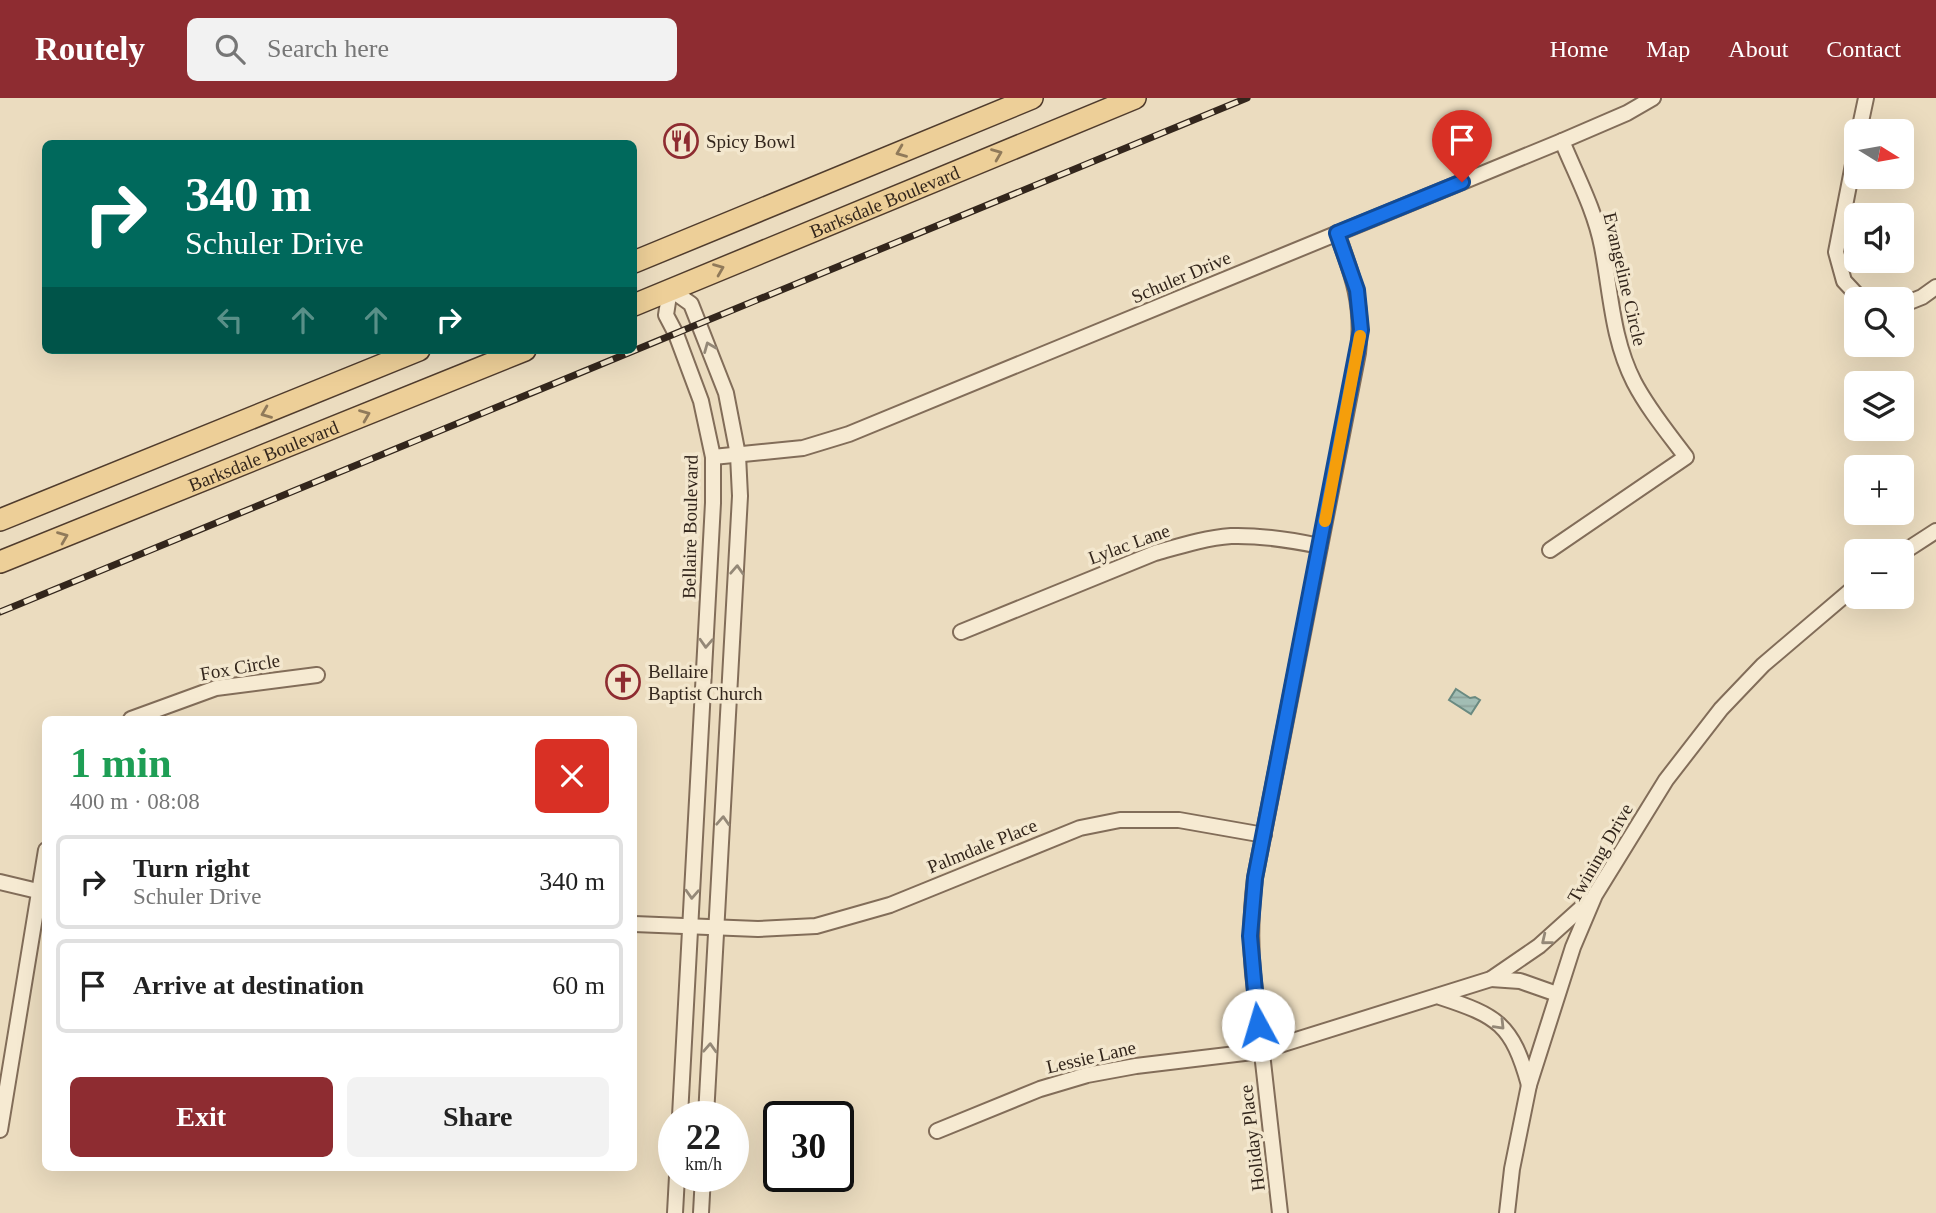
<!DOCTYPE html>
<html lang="en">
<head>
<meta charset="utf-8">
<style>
  :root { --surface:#fff; --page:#f2f2f2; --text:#222; --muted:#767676; --line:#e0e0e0; --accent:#8e2c31 }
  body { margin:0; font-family:"Times New Roman",serif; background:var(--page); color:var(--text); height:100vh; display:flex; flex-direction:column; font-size:26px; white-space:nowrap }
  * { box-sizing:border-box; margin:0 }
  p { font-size:23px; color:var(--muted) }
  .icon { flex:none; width:38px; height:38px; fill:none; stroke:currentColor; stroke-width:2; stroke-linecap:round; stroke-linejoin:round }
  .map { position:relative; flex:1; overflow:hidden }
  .panel { position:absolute; left:42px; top:618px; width:595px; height:455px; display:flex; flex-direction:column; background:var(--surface); border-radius:10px; box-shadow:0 7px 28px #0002 }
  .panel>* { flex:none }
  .banner { position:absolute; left:42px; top:42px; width:595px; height:214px; border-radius:10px; box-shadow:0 7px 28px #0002; background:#00695c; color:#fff; overflow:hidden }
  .needle { width:46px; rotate:101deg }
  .buttons { position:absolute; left:1844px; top:21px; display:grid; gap:14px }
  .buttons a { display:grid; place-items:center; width:70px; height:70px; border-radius:10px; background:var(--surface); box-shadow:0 7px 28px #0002; font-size:35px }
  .speed { position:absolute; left:658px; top:1003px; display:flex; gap:14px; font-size:35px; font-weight:700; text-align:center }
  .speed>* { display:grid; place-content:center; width:91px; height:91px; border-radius:50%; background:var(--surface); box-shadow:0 7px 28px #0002; line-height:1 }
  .speed small { font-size:18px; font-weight:400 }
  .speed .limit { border:4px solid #111; border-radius:10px; background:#fff; color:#111 }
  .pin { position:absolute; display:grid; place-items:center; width:60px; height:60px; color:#fff; margin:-72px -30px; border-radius:50% 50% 50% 0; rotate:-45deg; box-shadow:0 0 7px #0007 }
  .pin .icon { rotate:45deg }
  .me { position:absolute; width:77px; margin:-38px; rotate:354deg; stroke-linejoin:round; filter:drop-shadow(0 0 5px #0008) }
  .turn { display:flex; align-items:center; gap:24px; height:147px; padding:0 28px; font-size:32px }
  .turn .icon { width:91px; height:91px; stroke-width:2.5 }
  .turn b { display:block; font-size:49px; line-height:60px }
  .lanes { display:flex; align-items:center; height:66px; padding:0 28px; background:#0003; justify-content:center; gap:35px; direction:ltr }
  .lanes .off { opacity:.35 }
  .round { display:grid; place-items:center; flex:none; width:74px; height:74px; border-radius:10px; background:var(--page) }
  .overview { display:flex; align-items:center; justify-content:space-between; height:119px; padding:0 28px }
  h1 { font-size:42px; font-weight:600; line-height:52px; color:#1e9e55 }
  .action { display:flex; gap:14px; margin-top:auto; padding:14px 28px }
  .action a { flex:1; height:80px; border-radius:10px; background:var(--accent); color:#fff; font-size:28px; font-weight:600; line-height:80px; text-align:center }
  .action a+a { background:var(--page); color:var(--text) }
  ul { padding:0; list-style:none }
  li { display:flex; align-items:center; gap:21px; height:94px; margin:0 14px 10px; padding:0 14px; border:4px solid var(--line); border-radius:10px }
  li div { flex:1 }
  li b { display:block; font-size:26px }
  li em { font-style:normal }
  header { display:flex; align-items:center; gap:42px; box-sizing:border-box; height:98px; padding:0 35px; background:var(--accent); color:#fff }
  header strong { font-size:33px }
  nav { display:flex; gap:38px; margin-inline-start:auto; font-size:24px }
  .search { width:490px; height:63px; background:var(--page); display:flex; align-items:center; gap:18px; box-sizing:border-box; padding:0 24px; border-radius:10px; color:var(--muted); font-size:26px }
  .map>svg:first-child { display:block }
  .water { fill:url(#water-rules); stroke:#6a8a81; stroke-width:2 }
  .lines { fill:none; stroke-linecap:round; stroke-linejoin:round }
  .street-casing { stroke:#826d59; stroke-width:18 }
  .primary-casing { stroke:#503c2d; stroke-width:24 }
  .street { stroke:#f6ead2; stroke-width:14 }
  .primary { stroke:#edcf98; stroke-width:21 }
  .rail-casing { stroke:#33261c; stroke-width:7 }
  .rail { stroke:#f3e7ce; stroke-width:4.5; stroke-dasharray:13; stroke-linecap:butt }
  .oneway { stroke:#907a5a }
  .oneway2 { stroke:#948877 }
  .route-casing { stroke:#114b97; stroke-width:18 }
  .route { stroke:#1a73e8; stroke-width:12 }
  .slow { stroke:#f59e0b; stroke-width:12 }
  .labels { text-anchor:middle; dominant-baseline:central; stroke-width:7; stroke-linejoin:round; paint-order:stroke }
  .poi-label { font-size:19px; fill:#33261c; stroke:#f3e7ce; text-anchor:start }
  .street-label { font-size:19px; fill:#33261c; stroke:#f3e7ce }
</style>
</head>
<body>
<header>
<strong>Routely</strong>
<div class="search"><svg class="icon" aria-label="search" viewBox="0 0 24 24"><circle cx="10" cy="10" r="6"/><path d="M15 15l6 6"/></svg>Search here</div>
<nav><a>Home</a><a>Map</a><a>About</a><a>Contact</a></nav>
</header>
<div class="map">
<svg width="1936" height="1115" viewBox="0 0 1936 1115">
  <defs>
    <pattern id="water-rules" width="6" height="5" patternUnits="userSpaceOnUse" patternTransform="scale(1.75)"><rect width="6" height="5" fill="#a2bdb4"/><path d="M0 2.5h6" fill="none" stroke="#8ca29a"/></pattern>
  </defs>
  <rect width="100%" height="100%" fill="#ebdcbf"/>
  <path class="water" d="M1456,591L1470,600L1475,599L1480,602L1471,616L1449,602Z"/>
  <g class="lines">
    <g class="street-casing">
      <g id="street">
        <path d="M1859,33L1866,0"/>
        <path d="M1857,46L1836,154L1844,183L1858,198L1865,201"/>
        <path d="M1902,207L1922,199L1936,189"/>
        <path d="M713,359L803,350L849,336L1562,43L1627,15L1653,0"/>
        <path d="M1550,452L1686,359C1668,335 1648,311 1634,284C1612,241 1611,195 1602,149C1595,112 1576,77 1562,43"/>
        <path d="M1902,455L1936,433"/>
        <path d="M961,534L1155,455C1180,448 1205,440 1231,438C1261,437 1291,442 1320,448"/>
        <path d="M131,621L216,590L317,577"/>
        <path d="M0,784L46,795"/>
        <path d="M634,826L758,831L816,828L890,807L1080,730L1120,722H1179L1264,737"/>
        <path d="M1491,881L1520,883L1557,896"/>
        <path d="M1440,899C1498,918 1512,926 1529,987"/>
        <path d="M680,1018L713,405V359L701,303L676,236L666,217L670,191L691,206L726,295L738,357L740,398L706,1018"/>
        <path d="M0,1032L46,752"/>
        <path d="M937,1033L1040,991L1087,977L1136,968L1261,953L1491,881L1539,848L1589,803"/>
        <path d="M675,1115L677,1078"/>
        <path d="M701,1115L703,1078"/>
        <path d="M1280,1115L1253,875C1250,843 1251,812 1255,780L1358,255C1364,208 1353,178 1337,135"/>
        <path d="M1507,1115L1512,1071L1529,987L1573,849L1595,797L1666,682L1721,611L1763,567L1857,487"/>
      </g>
    </g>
    <g class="primary-casing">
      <g id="primary">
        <path d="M634,164L1032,0"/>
        <path id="s1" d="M634,207L1135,0"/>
        <path d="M0,422L419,252"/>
        <path id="s2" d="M0,464L525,252"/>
      </g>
    </g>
    <use href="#street" class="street"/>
    <use href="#primary" class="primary"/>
    <g class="rail-casing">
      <path id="rail" d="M0,514L1247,0"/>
    </g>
    <use href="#rail" class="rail"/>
  </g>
  <defs><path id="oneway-chevron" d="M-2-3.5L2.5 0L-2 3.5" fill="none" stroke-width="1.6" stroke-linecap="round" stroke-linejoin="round" transform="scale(1.75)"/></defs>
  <g class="oneway">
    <use href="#oneway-chevron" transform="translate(901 54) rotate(158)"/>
    <use href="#oneway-chevron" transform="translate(997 56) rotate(-22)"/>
    <use href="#oneway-chevron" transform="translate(719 171) rotate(-22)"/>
    <use href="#oneway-chevron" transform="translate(266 315) rotate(158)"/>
    <use href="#oneway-chevron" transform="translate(365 317) rotate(-22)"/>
    <use href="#oneway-chevron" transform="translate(63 439) rotate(-22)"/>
  </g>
  <g class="oneway2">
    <use href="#oneway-chevron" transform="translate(709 249) rotate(-112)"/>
    <use href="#oneway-chevron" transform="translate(737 472) rotate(-87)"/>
    <use href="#oneway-chevron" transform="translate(706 545) rotate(93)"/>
    <use href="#oneway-chevron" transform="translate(723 723) rotate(-87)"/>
    <use href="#oneway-chevron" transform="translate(692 796) rotate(93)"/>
    <use href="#oneway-chevron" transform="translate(1546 842) rotate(141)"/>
    <use href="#oneway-chevron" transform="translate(1500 927) rotate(46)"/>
    <use href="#oneway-chevron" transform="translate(710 950) rotate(-87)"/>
  </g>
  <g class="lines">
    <g class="route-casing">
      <path id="route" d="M1258,927L1250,838L1255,780L1361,232L1357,192L1337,135L1462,84"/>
    </g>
    <use href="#route" class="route"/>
    <path class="slow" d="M1325,423L1360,238"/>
  </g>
  <defs>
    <g id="restaurant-ring" transform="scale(1.75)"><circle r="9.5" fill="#f3e7ce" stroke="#8e2c31" stroke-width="1.5"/><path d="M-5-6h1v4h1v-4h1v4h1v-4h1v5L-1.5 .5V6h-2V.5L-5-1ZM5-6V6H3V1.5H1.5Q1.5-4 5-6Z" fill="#8e2c31"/></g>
    <g id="church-ring" transform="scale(1.75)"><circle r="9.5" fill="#f3e7ce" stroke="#8e2c31" stroke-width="1.5"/><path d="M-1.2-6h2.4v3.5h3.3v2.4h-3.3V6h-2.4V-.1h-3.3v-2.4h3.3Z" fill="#8e2c31"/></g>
  </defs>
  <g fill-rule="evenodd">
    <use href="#restaurant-ring" x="681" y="43"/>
    <use href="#church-ring" x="623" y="584"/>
  </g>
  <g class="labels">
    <g class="poi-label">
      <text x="706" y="43">Spicy Bowl</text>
      <text x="648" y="573">Bellaire<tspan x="648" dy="22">Baptist Church</tspan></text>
    </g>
    <g class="street-label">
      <text stroke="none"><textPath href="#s1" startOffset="271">Barksdale Boulevard</textPath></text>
      <text transform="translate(1181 179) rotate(-23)">Schuler Drive</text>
      <text transform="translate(1625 181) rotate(77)">Evangeline Circle</text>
      <text stroke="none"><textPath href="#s2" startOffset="284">Barksdale Boulevard</textPath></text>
      <text transform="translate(690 429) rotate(-89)">Bellaire Boulevard</text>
      <text transform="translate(1129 446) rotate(-20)">Lylac Lane</text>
      <text transform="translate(240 569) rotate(-10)">Fox Circle</text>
      <text transform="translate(982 748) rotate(-22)">Palmdale Place</text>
      <text transform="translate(1600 755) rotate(-60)">Twining Drive</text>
      <text transform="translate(1091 959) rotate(-13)">Lessie Lane</text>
      <text transform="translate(1252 1040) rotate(-97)">Holiday Place</text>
    </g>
  </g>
</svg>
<div class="buttons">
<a><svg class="needle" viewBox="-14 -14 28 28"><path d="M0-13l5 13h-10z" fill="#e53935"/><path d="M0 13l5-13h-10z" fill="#767676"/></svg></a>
<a><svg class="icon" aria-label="sound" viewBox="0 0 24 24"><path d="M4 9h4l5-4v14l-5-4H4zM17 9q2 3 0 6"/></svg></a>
<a><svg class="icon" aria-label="search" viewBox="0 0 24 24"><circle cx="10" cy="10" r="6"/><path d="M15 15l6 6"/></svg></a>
<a><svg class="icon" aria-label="layers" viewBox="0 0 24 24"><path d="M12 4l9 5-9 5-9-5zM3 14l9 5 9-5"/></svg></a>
<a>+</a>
<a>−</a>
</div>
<div class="speed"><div>22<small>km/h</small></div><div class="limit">30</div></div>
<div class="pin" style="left:1462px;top:84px;background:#d93025"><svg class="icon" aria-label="arrive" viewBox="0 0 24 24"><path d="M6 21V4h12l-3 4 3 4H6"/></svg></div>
<svg class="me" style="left:1258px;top:927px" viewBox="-20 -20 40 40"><circle r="19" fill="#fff"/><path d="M0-13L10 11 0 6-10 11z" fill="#1a73e8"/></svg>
<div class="banner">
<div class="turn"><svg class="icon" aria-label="right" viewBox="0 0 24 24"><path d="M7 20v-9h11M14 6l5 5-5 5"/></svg><div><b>340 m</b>Schuler Drive</div></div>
<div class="lanes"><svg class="icon off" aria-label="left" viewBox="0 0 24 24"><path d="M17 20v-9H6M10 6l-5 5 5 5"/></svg><svg class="icon off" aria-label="ahead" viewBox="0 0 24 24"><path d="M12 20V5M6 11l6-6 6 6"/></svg><svg class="icon off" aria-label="ahead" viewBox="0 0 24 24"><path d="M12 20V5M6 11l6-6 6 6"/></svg><svg class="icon" aria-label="right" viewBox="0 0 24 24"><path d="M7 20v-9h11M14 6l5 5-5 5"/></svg></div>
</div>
<section class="panel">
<div class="overview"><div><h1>1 min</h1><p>400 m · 08:08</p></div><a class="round" style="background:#d93025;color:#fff"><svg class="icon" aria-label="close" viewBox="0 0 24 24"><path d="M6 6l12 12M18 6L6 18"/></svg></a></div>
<ul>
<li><svg class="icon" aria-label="right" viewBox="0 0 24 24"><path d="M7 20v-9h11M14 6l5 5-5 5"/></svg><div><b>Turn right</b><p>Schuler Drive</p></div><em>340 m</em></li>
<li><svg class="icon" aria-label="arrive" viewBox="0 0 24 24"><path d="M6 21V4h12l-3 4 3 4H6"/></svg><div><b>Arrive at destination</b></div><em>60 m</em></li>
</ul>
<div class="action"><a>Exit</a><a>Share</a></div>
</section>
</div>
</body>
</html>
